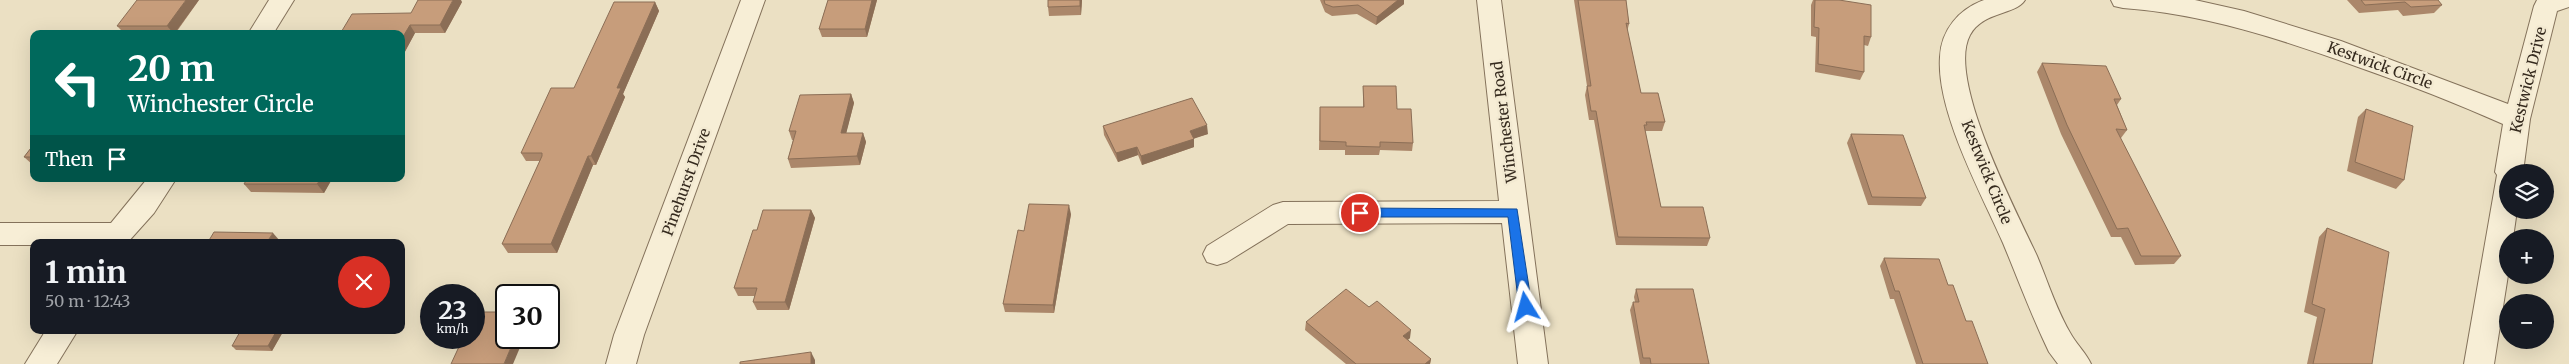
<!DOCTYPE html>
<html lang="en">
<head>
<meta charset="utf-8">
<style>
  :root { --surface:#171b24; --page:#242831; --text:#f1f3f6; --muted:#9ea1a6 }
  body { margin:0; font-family:Merriweather,serif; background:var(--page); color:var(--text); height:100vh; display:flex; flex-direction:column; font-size:19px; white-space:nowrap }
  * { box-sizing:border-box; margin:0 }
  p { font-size:16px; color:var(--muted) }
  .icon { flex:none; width:28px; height:28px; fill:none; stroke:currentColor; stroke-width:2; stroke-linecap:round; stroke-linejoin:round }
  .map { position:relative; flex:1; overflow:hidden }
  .details { position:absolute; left:30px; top:239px; width:375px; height:95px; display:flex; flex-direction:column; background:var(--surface); border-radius:10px; box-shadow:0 5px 20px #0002 }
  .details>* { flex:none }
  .guide { position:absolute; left:30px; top:30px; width:375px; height:152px; border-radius:10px; box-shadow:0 5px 20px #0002; background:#00695c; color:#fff; overflow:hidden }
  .controls { position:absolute; left:2499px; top:164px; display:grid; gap:10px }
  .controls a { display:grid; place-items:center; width:55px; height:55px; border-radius:50%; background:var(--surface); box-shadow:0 5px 20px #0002; font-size:25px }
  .speed { position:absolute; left:420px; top:284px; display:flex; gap:10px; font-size:25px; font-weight:700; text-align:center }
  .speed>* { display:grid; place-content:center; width:65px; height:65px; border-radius:50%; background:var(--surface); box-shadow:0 5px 20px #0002; line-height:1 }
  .speed small { font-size:12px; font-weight:400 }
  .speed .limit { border:2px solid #111; border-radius:8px; background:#fff; color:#111 }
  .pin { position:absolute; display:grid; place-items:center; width:42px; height:42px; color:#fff; margin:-21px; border:2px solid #fff; border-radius:50%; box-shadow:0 1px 5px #0007 }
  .me { position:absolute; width:55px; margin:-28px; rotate:352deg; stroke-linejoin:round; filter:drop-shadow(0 0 4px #0008) }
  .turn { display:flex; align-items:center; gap:18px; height:105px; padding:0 15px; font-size:22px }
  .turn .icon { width:65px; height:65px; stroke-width:2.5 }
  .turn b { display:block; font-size:35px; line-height:42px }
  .then { display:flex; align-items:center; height:48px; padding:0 15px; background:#0003; gap:10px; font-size:19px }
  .round { display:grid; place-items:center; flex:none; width:52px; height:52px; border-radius:26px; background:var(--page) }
  .summary { display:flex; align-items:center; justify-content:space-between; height:85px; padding:0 15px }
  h1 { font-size:30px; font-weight:700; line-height:38px }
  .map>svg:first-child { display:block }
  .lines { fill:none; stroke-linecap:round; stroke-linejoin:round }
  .minor-casing { stroke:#84725b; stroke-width:2 }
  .minor { fill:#f7eed6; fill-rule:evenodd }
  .wall { fill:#ab876a }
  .shaded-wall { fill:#8b6e56 }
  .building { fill:#c79d7b; stroke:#8b6e56 }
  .route { fill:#1a73e8; stroke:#114b97 }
  .labels { text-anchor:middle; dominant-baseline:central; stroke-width:5; stroke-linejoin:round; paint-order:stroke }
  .street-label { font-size:15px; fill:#352a1e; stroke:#f3ead2 }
</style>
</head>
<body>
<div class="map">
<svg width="2569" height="364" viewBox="0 0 2569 364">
  <rect width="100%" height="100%" fill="#ebe0c3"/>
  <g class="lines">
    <g class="minor-casing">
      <g id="minor">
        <path d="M269,0H294L273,34H248Z"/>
        <path d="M741,0H765L644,335L636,364H606L614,335Z"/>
        <path d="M1477,0H1501L1548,364H1518L1502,223L1288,224L1227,262L1217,265L1207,262L1203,254L1207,246L1273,205L1283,202L1499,201Z"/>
        <path d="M1984,0H2025C2016,15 1983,11 1970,35C1946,79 2017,212 2037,256C2048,282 2057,312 2072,336C2078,346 2086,353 2091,364H2058L2049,352C2032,317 2018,279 2003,243C1981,193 1936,111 1940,57C1941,30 1959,9 1984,0Z"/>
        <path d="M2111,0H2195L2244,11L2341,41L2508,104L2534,6L2537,0H2569V7L2557,11L2530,119L2523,172H2508V210H2517L2513,238H2508V275L2494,364H2464L2497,175L2495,172L2503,124C2456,103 2407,84 2358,67C2281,39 2205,14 2123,8L2114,6Z"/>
        <path d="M147,179H176L154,213L128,242H34V245H0V223H111Z"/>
        <path d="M46,330H78L57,364H25Z"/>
      </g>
    </g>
    <use href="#minor" class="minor"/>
  </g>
  <g class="wall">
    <path d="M199,0L175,34H125L117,26Z"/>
    <path d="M828,0H877L867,37H822L819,29Z"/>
    <path d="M1082,0L1081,15L1049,16L1048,7Z"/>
    <path d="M1320,0H1404V4L1376,25L1357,14L1332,16L1325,12Z"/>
    <path d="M1574,0H1626L1629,24L1627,32L1641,93L1665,122L1662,131H1645L1661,207L1710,238L1707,246L1616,245L1594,120H1589L1585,95L1587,86Z"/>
    <path d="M1813,0H1839L1871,37L1868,46L1864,45V72L1860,80L1815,72L1816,37L1811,36V5Z"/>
    <path d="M2347,0H2438V1L2442,5L2434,13L2403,16L2398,10L2359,13Z"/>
    <path d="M462,2L445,33H415L401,59V34L411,13Z"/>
    <path d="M655,2L659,11L623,94L625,97L596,165H593L557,253H508L502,244L540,161H526L521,153L574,88Z"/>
    <path d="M2042,63L2121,99L2117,105L2127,130L2121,138H2120L2181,256L2174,264L2135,265L2121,237H2111L2061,134L2037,72Z"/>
    <path d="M1363,86L1397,109L1413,143L1412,151L1380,150L1379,155H1345V150H1319L1320,107H1363Z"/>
    <path d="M851,94L854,103L846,133H863L866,142L860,165L791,168L788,159L793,140H792L789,131Z"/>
    <path d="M2366,109L2404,180L2396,189L2347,171L2358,117Z"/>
    <path d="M1103,126L1208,134L1194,138V147L1142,165L1138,155L1118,162L1104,135Z"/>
    <path d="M1851,134L1926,198L1921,206L1868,205L1847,143Z"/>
    <path d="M34,144V165H33L24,157Z"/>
    <path d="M332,179L324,193L251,192L244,184Z"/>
    <path d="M811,210L815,218L789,310H757L753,302L755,296H738L734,288L757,230Z"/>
    <path d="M1071,214L1054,313L1005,312L1003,304L1024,231Z"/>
    <path d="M2327,228L2372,364H2307L2317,317L2304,312L2319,237Z"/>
    <path d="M1884,258L1948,285L1988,364H1916L1894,299H1890L1880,266Z"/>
    <path d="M1636,289L1709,364H1640L1630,310L1633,302H1635L1634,297Z"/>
    <path d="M1369,307L1410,338L1408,340L1431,359L1430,364H1346L1305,330L1306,322Z"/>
    <path d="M284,330L272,351L236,350L232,346Z"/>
  </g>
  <g class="shaded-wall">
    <path d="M186,0H199L174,34L167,26Z"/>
    <path d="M453,0H461L462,2L445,33L440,25Z"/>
    <path d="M872,0H877L867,37L865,29Z"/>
    <path d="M1080,0H1082L1081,15L1080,6Z"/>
    <path d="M1398,0H1404V4L1376,25L1377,17Z"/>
    <path d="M655,2L659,11L623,94L625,97L596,165L591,156L617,88Z"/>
    <path d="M410,25L415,33L401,59V40Z"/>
    <path d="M851,94L854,103L844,142L841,133Z"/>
    <path d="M1207,125L1208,134L1190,140V131Z"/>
    <path d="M863,133L866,142L860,165L857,156Z"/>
    <path d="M1194,139V147L1142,165L1141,156Z"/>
    <path d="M1137,147L1138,155L1118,162L1116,153Z"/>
    <path d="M588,156L593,165L557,253L551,244Z"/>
    <path d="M321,179H332L324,193L317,184Z"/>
    <path d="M1069,205L1071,214L1054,313L1053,305Z"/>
    <path d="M811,210L815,218L789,310L785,302Z"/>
    <path d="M273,233L280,241V242H267Z"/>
    <path d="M277,330H284L272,351L268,346Z"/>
    <path d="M1411,330L1410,338L1402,344L1403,336Z"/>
    <path d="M515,338H524L513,364H504Z"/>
    <path d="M811,352L815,360V364H811Z"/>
    <path d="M1431,359L1430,364H1425Z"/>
  </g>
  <g class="building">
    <path d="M137,0H186L167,26H117Z"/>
    <path d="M418,0H453L440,25H410L401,40V34H340L352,14L411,13Z"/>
    <path d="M828,0H872L865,29H819Z"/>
    <path d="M1048,0H1080V6L1048,7Z"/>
    <path d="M1324,0H1398L1377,17L1358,5L1333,7L1325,4Z"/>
    <path d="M1578,0H1626L1629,24L1626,23L1641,93H1658L1665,122H1646L1647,125H1644L1661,207H1703L1710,238L1618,237L1596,111H1591L1587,86H1591Z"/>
    <path d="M1815,0H1839L1871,5V37L1864,36V72L1818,64L1819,28L1814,27Z"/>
    <path d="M2361,0H2438L2442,5L2411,7L2405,2L2365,5Z"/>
    <path d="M614,2H655L617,88H621L591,156H588L551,244H502L542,156V153H521L551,88H574Z"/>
    <path d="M2042,63L2106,66L2121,99H2114L2127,130L2116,129L2181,256H2141L2128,228L2117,229L2067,125Z"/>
    <path d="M1363,86H1396L1397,109H1411L1413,143L1380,142V147L1346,146V142L1320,141V107H1364Z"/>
    <path d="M851,94L841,133H863L857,156L788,159L796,131H789L800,95Z"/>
    <path d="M1192,98L1207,125L1190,131L1194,139L1141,156L1137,147L1116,153L1103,126Z"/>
    <path d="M2366,109L2413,126L2404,180L2355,162Z"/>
    <path d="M1851,134L1903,135L1926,198L1872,197Z"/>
    <path d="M34,144V157H24Z"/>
    <path d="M247,179H321L317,184H244Z"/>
    <path d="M1029,204L1069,205L1053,305L1003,304L1018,230L1024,231Z"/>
    <path d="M763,210H811L785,302H753L757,288H734L753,230H757Z"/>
    <path d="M2327,228L2389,252L2372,364H2313L2325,309L2312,304Z"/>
    <path d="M214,232L273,233L267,242H208Z"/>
    <path d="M1884,258L1939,259L1948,285H1953L1966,321H1972L1988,364H1923L1899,291H1895Z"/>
    <path d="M1346,289L1369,307L1377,301L1411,330L1403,336L1431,359L1425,364H1356L1306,322Z"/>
    <path d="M1636,289H1693L1709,364H1651L1650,358H1643L1633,302H1639Z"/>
    <path d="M506,312V338H515L504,364H451L463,338H474V312Z"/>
    <path d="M241,330H277L268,346H232Z"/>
    <path d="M811,352V364H740V362Z"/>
  </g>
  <path class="route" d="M1360,208L1517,209L1532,307L1530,311L1526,312L1519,307L1508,217H1360L1354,213Z"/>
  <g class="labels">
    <g class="street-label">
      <text transform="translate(2380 65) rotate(20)">Kestwick Circle</text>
      <text transform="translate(2528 80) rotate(-76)">Kestwick Drive</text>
      <text transform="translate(1504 122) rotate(-97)">Winchester Road</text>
      <text transform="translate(1987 172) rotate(68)">Kestwick Circle</text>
      <text transform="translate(686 182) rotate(-70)">Pinehurst Drive</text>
    </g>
  </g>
</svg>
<div class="controls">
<a><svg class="icon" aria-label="layers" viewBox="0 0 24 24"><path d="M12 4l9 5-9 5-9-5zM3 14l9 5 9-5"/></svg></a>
<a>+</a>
<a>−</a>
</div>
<div class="speed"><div>23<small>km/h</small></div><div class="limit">30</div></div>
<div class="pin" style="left:1360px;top:213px;background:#d93025"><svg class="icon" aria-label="arrive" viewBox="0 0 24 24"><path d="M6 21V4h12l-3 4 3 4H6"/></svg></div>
<svg class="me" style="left:1526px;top:307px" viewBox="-20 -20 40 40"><path d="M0-17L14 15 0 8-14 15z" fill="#1a73e8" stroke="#fff" stroke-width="4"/></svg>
<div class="guide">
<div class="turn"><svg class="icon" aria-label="left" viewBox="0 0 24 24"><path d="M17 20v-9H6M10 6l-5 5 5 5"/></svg><div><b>20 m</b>Winchester Circle</div></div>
<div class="then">Then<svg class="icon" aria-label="arrive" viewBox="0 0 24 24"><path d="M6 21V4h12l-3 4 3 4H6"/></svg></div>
</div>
<section class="details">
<div class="summary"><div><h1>1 min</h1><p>50 m · 12:43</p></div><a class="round" style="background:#d93025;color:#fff"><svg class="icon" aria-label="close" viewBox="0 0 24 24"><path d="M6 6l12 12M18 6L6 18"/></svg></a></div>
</section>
</div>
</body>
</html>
